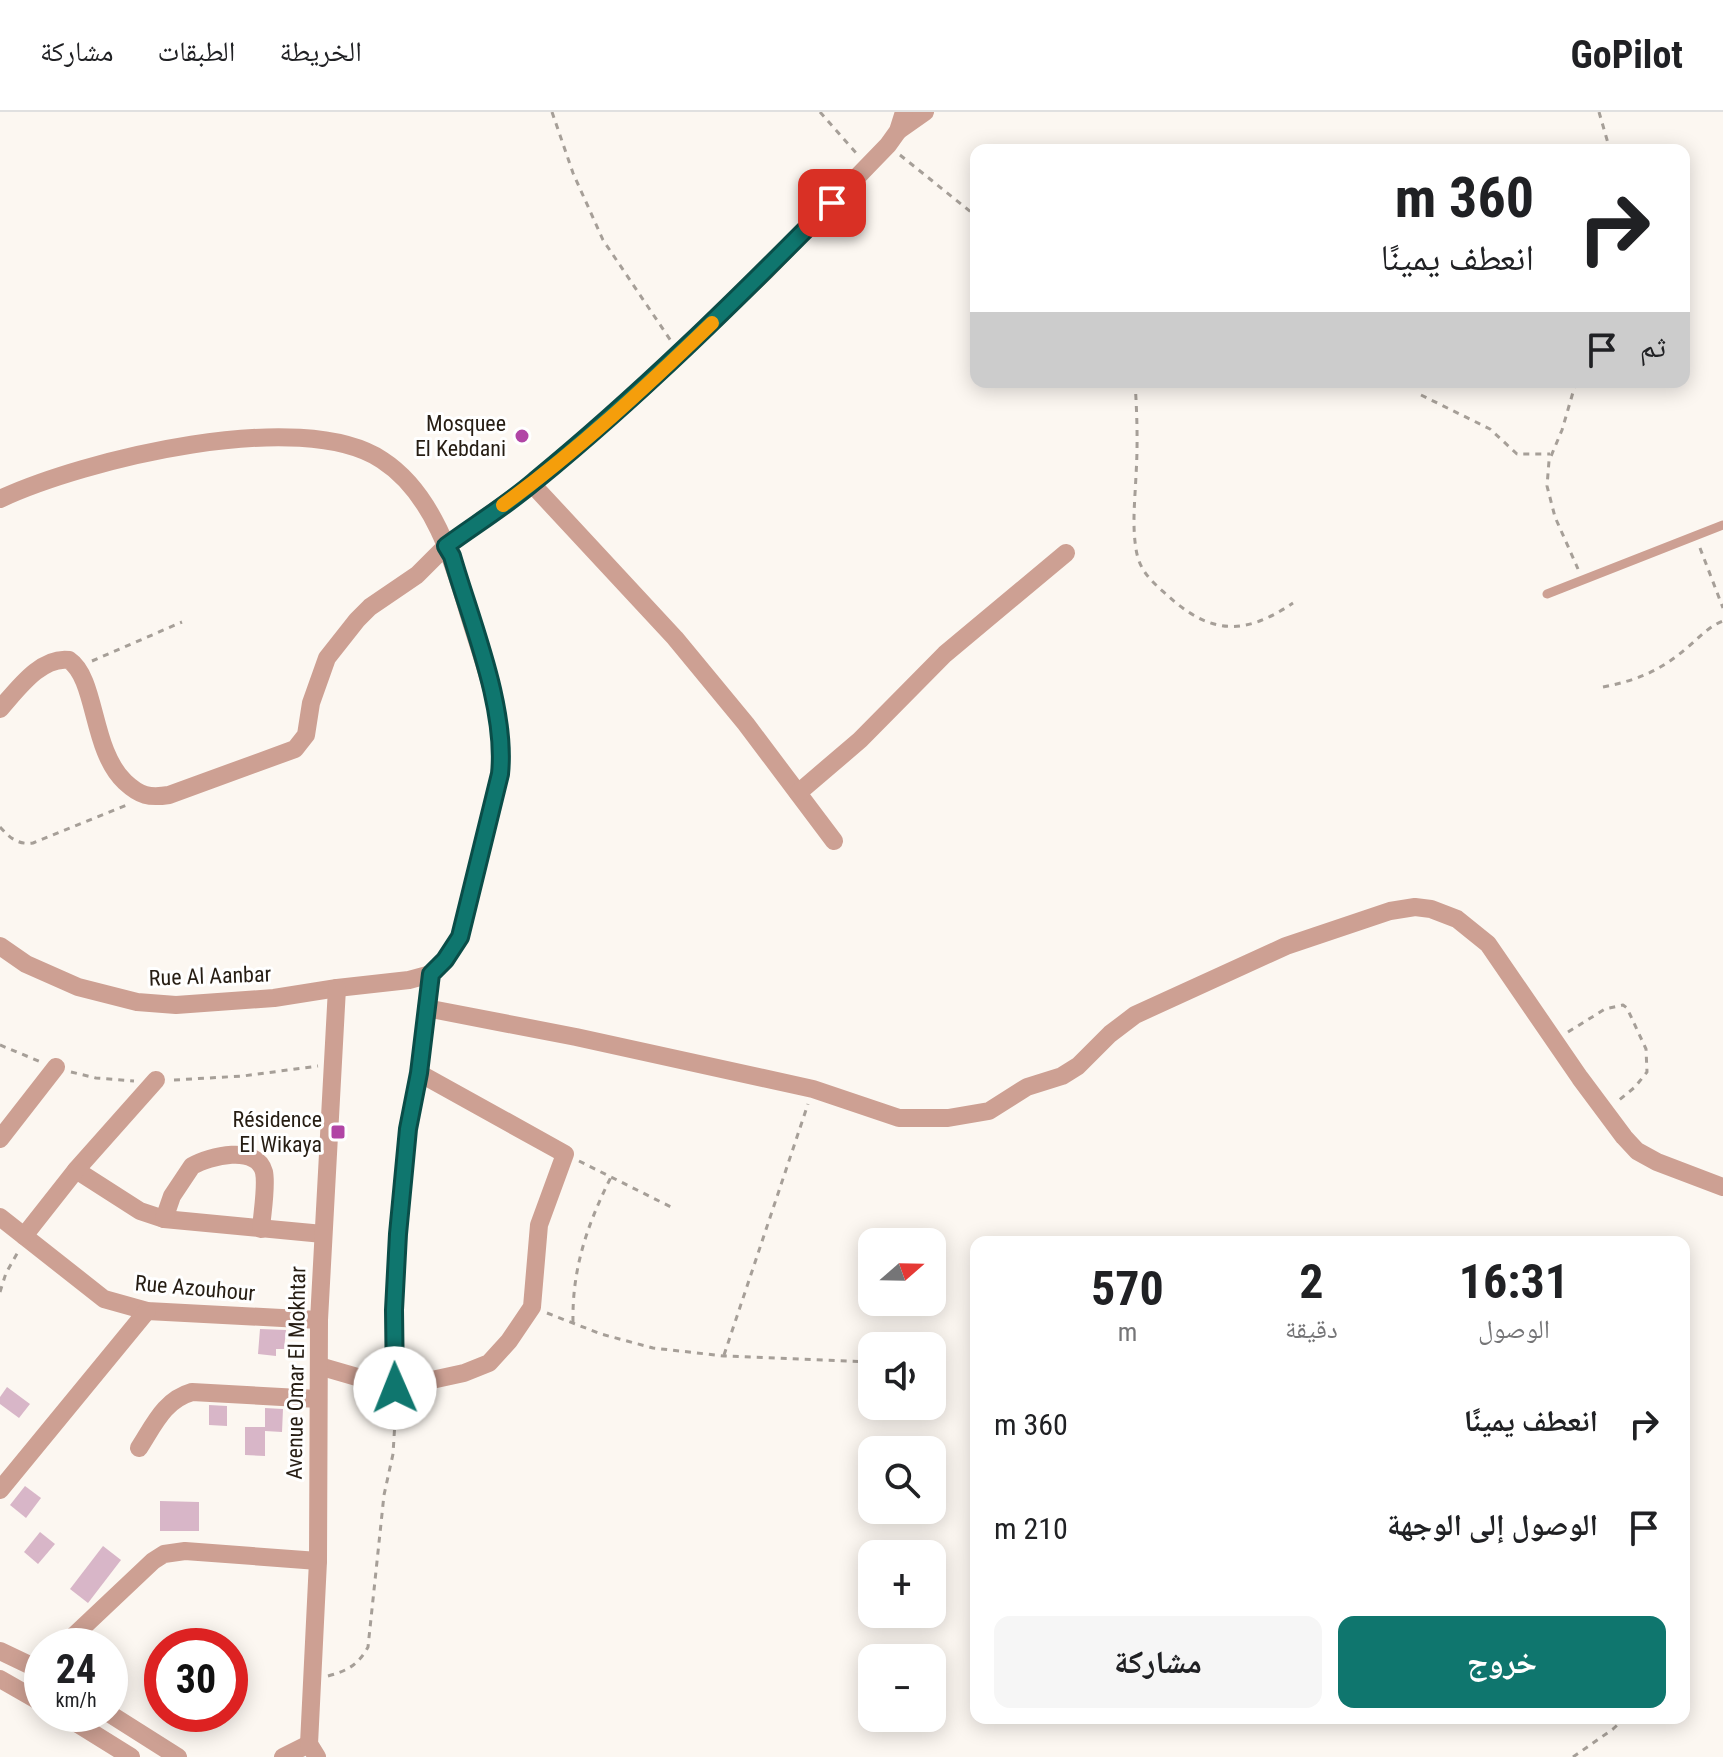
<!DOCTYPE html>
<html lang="ar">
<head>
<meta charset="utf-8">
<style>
  :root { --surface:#fff; --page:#f6f6f6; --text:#202124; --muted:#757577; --line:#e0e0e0; --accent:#0f766e }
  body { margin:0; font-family:"Roboto Condensed","Noto Naskh Arabic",sans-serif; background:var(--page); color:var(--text); direction:rtl; height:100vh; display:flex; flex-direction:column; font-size:30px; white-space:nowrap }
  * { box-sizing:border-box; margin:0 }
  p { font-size:26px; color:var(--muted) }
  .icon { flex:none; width:44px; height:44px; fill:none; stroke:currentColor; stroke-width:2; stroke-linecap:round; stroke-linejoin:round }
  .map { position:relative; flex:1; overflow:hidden; direction:ltr }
  .panel { position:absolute; left:970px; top:1124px; width:720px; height:488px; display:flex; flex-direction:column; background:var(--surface); border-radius:16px; box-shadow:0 4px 20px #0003; direction:rtl }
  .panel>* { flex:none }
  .banner { position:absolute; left:970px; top:32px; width:720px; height:244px; border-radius:16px; box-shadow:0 4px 20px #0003; direction:rtl; background:#fff; color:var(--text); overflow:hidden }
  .needle { width:52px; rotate:70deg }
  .tools { position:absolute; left:858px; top:1116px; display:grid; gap:16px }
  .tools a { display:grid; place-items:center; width:88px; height:88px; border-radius:16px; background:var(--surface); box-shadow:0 4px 20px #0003; font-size:40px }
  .speed { position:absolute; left:24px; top:1516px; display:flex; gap:16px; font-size:40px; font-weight:700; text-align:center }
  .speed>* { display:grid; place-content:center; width:104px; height:104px; border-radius:50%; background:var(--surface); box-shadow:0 4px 20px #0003; line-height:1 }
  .speed small { font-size:20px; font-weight:400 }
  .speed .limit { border:12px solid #d22; background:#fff; color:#111 }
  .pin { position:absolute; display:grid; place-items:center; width:68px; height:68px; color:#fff; margin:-34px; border-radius:16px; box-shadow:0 4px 12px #0006 }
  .me { position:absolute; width:88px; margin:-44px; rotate:359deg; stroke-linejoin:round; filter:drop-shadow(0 0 6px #0008) }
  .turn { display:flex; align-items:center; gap:28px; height:168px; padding:0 24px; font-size:36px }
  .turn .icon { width:104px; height:104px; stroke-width:2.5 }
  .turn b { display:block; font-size:56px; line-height:68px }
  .then { display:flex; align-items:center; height:76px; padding:0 24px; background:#0003; gap:16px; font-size:30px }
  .eta { display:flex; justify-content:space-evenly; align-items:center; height:136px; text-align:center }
  .eta b { font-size:48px; font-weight:700; line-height:56px }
  .primary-button { display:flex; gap:16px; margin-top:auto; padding:16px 24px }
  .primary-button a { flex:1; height:92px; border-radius:16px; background:var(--accent); color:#fff; font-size:32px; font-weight:700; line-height:92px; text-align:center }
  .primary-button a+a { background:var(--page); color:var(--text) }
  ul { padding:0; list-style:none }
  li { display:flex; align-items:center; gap:24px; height:104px; padding:0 24px }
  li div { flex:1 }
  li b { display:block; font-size:30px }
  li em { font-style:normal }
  header { display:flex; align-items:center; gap:48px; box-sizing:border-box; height:112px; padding:0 40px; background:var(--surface); border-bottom:2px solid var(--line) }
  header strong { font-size:38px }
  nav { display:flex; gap:44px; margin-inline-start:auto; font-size:28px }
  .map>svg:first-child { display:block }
  .building { fill:#d8b6c8 }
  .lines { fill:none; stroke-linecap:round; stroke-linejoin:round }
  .path { stroke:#a69f98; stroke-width:3; stroke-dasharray:6 6; stroke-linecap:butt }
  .lane { stroke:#cda093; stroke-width:9 }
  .street { stroke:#cda093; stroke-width:18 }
  .route-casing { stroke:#0a4d48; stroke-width:20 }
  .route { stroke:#0f766e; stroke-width:14 }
  .slow { stroke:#f59e0b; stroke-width:14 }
  .poi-dot { fill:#b145a5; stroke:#fff; stroke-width:3 }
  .labels { text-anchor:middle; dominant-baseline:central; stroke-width:6; stroke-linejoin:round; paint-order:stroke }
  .poi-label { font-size:22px; fill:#261d13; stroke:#fff; text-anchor:end }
  .street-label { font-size:22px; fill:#261d13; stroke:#fff }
</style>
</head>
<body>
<header>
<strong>GoPilot</strong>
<nav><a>الخريطة</a><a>الطبقات</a><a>مشاركة</a></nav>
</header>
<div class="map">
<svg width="1723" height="1645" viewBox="0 0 1723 1645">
  <rect width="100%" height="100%" fill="#fcf7f1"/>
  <g class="building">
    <path d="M260,1217L286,1218L284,1237H276V1244L258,1242Z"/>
    <path d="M7,1275L30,1292L19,1306L0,1292V1285Z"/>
    <path d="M209,1293L227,1294V1314L209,1313Z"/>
    <path d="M265,1296L283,1297L282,1320L265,1319V1344L245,1343V1315H265Z"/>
    <path d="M25,1374L41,1386L26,1406L10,1393Z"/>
    <path d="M160,1389L199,1390V1419H160Z"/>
    <path d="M40,1420L55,1432L38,1452L24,1440Z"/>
    <path d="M103,1434L121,1448L88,1491L70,1477Z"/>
  </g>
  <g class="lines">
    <g class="path">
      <path d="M552,0L573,61L603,128L671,229"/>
      <path d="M820,0L857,42"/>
      <path d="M1599,0L1610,38"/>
      <path d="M900,43L976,104"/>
      <path d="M1135,270C1137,301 1138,332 1136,363C1135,388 1132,412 1136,437C1139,458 1151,469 1166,482C1209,522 1243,525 1293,491"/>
      <path d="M1576,270L1562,318L1549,349L1547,374L1555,405L1578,457"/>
      <path d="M1421,283L1490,317L1517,342H1550"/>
      <path d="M1700,436L1723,496"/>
      <path d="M92,549L182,510"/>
      <path d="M1603,575C1638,568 1660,559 1688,535C1700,525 1708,515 1723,509"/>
      <path d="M0,715C10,726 18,733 33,731L127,693"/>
      <path d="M1568,920L1605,897L1623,893L1627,896L1646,937L1647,960L1635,975L1618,989"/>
      <path d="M0,933L41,950"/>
      <path d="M71,960L96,966L134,969"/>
      <path d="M174,968L243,964L318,954"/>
      <path d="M579,1049L671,1095"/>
      <path d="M0,1180L6,1161L18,1140"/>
      <path d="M547,1201L601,1222L653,1236L724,1244L872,1250"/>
      <path d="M573,1210C572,1157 587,1113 611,1065"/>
      <path d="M724,1243L808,992"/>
      <path d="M328,1564C347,1559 358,1553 368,1535L384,1383L393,1342L396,1293"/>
      <path d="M1573,1645L1613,1617L1625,1606"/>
    </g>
    <path class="lane" d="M1547,482L1723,413"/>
    <g class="street">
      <path d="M898,19L925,0"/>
      <path d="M532,372L675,526L746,612L834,729"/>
      <path d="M0,387C83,348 301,294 382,348C433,381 453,448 469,503C485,556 506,607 500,662L460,825L445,848L431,862L409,868L337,876L274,886L176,893L137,890L78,875L26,852L0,834"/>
      <path d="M0,597C17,578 41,544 69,548C97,567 91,638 125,670C140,684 149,686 169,683L295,637L306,623L311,591L327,546L357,508L370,495L417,463L446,434L532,372L639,280L766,159L888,33L898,19L904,0"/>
      <path d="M798,681L860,628L945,542L1066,441"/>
      <path d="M426,896L576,925L813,977L899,1006H948L989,999L1027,975L1062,964L1078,954L1110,922L1135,903L1286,834L1390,799L1415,795L1431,797L1457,807L1488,832L1580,966L1624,1025L1637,1039L1657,1050L1723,1075"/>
      <path d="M0,1027L56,955"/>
      <path d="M76,1058L140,1099L164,1107L323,1122"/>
      <path d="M0,1105L104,1187L147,1199L319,1208"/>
      <path d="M164,1107L172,1084L192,1054C209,1044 257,1032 264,1060C267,1074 262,1102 261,1117"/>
      <path d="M24,1124L76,1058L156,968"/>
      <path d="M319,1254L395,1276L464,1261L489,1251L509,1229L532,1195L539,1113L565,1042L419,961"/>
      <path d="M395,1276L394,1198L398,1122L408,1017L419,961L431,862"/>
      <path d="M139,1336C154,1313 164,1288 192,1280L318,1287"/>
      <path d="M0,1378L147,1199"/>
      <path d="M63,1534L153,1449L164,1442L185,1439L318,1449"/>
      <path d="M0,1539L42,1559"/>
      <path d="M0,1567L42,1591"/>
      <path d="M62,1602L131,1645"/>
      <path d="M110,1602L178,1645"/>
      <path d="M283,1645L309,1632"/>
      <path d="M317,1645L309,1632L318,1449L319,1208L337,876"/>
    </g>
  </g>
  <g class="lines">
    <g class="route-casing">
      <path id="route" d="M395,1276L394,1198L398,1122L408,1017L419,961L431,862L445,848L460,825L500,662C507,595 471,510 452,444L446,434C476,412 507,393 535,369C640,283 736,188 832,91"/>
    </g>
    <use href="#route" class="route"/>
    <path class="slow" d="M503,393C577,339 646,275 712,211"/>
  </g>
  <g class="poi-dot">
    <circle cx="522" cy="324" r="8"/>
    <rect x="330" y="1012" width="16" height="16" rx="4"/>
  </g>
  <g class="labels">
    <g class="poi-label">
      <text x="506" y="311">Mosquee<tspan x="506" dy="25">El Kebdani</tspan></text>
      <text x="322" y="1007">Résidence<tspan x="322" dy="25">El Wikaya</tspan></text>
    </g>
    <g class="street-label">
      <text transform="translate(210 864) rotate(-2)">Rue Al Aanbar</text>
      <text transform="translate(195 1176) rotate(5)">Rue Azouhour</text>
      <text transform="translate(296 1261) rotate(-89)">Avenue Omar El Mokhtar</text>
    </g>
  </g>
</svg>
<div class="tools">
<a><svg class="needle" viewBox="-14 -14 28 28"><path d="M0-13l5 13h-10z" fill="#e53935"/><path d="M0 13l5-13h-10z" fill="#757577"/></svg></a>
<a><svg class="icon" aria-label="sound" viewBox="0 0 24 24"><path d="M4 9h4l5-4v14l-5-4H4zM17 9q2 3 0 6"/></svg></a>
<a><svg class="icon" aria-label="search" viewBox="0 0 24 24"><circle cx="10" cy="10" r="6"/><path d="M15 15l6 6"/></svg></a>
<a>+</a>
<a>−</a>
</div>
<div class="speed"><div>24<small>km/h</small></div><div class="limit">30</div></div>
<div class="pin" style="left:832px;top:91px;background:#d93025"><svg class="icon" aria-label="arrive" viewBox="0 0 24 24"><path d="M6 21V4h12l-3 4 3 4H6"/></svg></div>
<svg class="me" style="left:395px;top:1276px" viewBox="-20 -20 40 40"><circle r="19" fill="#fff"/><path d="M0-13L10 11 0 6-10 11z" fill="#0f766e"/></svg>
<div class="banner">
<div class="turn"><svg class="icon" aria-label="right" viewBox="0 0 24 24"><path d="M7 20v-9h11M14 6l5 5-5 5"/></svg><div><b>360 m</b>انعطف يمينًا</div></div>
<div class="then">ثم<svg class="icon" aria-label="arrive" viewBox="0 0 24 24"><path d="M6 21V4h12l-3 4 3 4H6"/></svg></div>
</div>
<section class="panel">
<div class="eta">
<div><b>16:31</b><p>الوصول</p></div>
<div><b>2</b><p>دقيقة</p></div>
<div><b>570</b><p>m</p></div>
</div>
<ul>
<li><svg class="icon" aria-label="right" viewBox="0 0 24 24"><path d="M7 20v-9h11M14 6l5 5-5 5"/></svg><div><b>انعطف يمينًا</b></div><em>360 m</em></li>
<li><svg class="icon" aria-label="arrive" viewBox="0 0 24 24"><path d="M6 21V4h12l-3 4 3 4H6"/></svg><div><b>الوصول إلى الوجهة</b></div><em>210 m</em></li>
</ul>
<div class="primary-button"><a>خروج</a><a>مشاركة</a></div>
</section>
</div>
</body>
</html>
